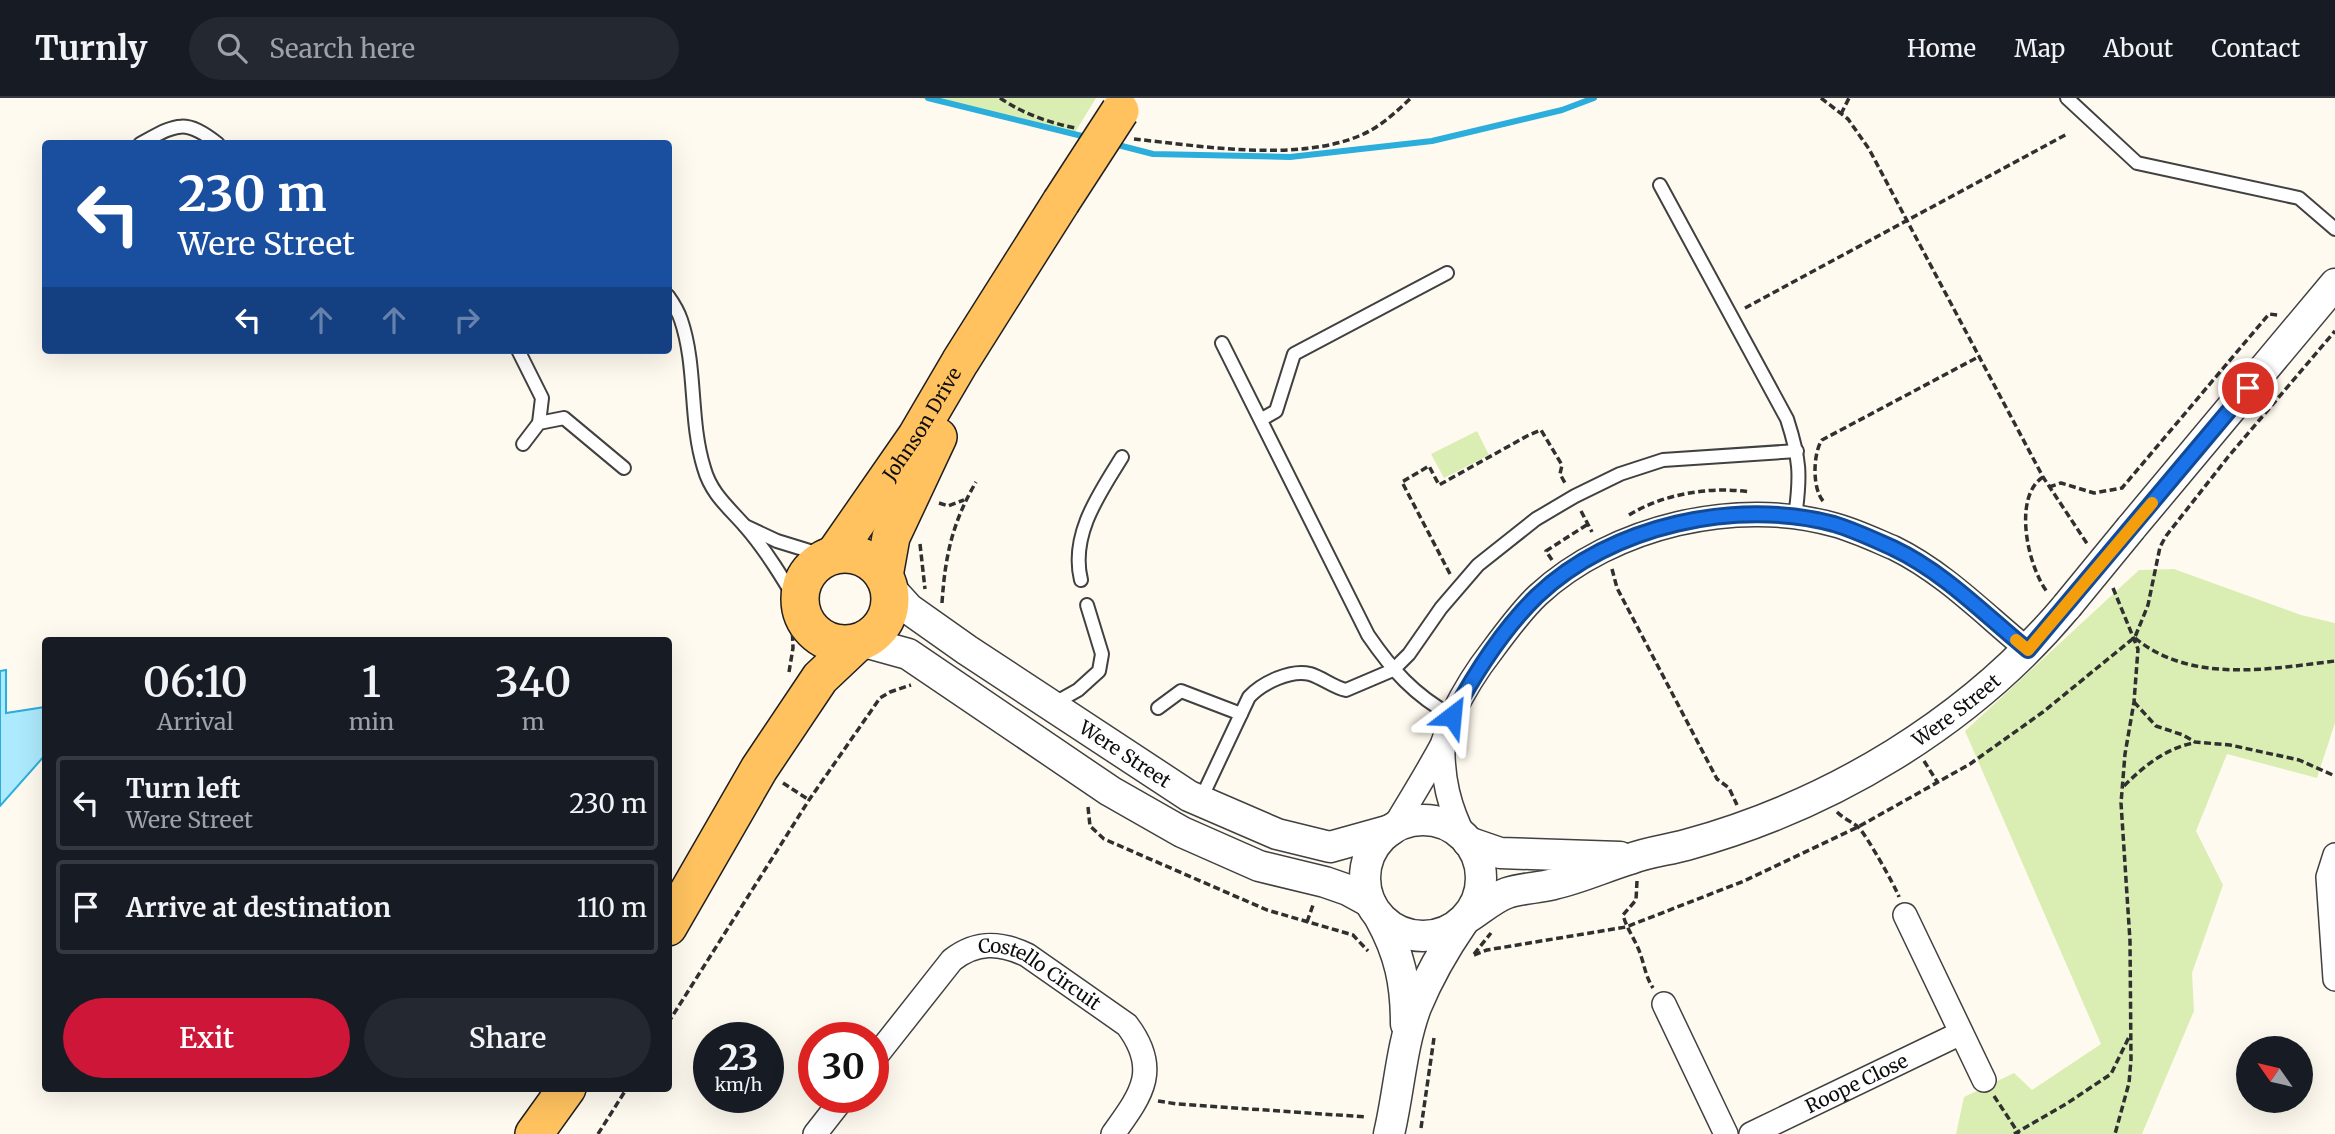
<!DOCTYPE html>
<html lang="en">
<head>
<meta charset="utf-8">
<style>
  :root { --surface:#171b24; --page:#242831; --text:#f1f3f6; --muted:#9ea1a6; --line:#363941; --accent:#ce1638 }
  body { margin:0; font-family:Merriweather,serif; background:var(--page); color:var(--text); height:100vh; display:flex; flex-direction:column; font-size:26px; white-space:nowrap }
  * { box-sizing:border-box; margin:0 }
  p { font-size:23px; color:var(--muted) }
  .icon { flex:none; width:38px; height:38px; fill:none; stroke:currentColor; stroke-width:2; stroke-linecap:round; stroke-linejoin:round }
  .map { position:relative; flex:1; overflow:hidden }
  .drawer { position:absolute; left:42px; top:539px; width:630px; height:455px; display:flex; flex-direction:column; background:var(--surface); border-radius:7px; box-shadow:0 7px 28px #0002 }
  .drawer>* { flex:none }
  .hud { position:absolute; left:42px; top:42px; width:630px; height:214px; border-radius:7px; box-shadow:0 7px 28px #0002; background:#1a4fa0; color:#fff; overflow:hidden }
  .needle { width:46px; rotate:304deg }
  .tools { position:absolute; left:2236px; top:938px; display:grid; gap:14px }
  .tools a { display:grid; place-items:center; width:77px; height:77px; border-radius:50%; background:var(--surface); box-shadow:0 7px 28px #0002; font-size:35px }
  .speed { position:absolute; left:693px; top:924px; display:flex; gap:14px; font-size:35px; font-weight:700; text-align:center }
  .speed>* { display:grid; place-content:center; width:91px; height:91px; border-radius:50%; background:var(--surface); box-shadow:0 7px 28px #0002; line-height:1 }
  .speed small { font-size:18px; font-weight:400 }
  .speed .limit { border:10px solid #d22; background:#fff; color:#111 }
  .pin { position:absolute; display:grid; place-items:center; width:60px; height:60px; color:#fff; margin:-30px; border:4px solid #fff; border-radius:50%; box-shadow:0 2px 7px #0007 }
  .me { position:absolute; width:77px; margin:-38px; rotate:29deg; stroke-linejoin:round; filter:drop-shadow(0 0 5px #0008) }
  .turn { display:flex; align-items:center; gap:24px; height:147px; padding:0 21px; font-size:32px }
  .turn .icon { width:91px; height:91px; stroke-width:2.5 }
  .turn b { display:block; font-size:49px; line-height:60px }
  .lanes { display:flex; align-items:center; height:66px; padding:0 21px; background:#0003; justify-content:center; gap:35px; direction:ltr }
  .lanes .off { opacity:.35 }
  .eta { display:flex; justify-content:space-evenly; align-items:center; height:119px; text-align:center }
  .eta b { font-size:42px; font-weight:600; line-height:49px }
  .action { display:flex; gap:14px; margin-top:auto; padding:14px 21px }
  .action a { flex:1; height:80px; border-radius:42px; background:var(--accent); color:#fff; font-size:28px; font-weight:600; line-height:80px; text-align:center }
  .action a+a { background:var(--page); color:var(--text) }
  ul { padding:0; list-style:none }
  li { display:flex; align-items:center; gap:21px; height:94px; margin:0 14px 10px; padding:0 7px; border:4px solid var(--line); border-radius:7px }
  li div { flex:1 }
  li b { display:block; font-size:26px }
  li em { font-style:normal }
  header { display:flex; align-items:center; gap:42px; box-sizing:border-box; height:98px; padding:0 35px; background:var(--surface); border-bottom:2px solid var(--line) }
  header strong { font-size:33px }
  nav { display:flex; gap:38px; margin-inline-start:auto; font-size:24px }
  .search { width:490px; height:63px; background:var(--page); display:flex; align-items:center; gap:18px; box-sizing:border-box; padding:0 24px; border-radius:38px; color:var(--muted); font-size:26px }
  .map>svg:first-child { display:block }
  .green { fill:#daeeb3 }
  .water { fill:#adeafd; stroke:#2caedc; stroke-width:2 }
  .lines { fill:none; stroke-linecap:round; stroke-linejoin:round }
  .stream { stroke:#2caedc; stroke-width:6 }
  .service-casing { stroke:#414141; stroke-width:16 }
  .minor-casing { stroke:#414141; stroke-width:26 }
  .tertiary-casing { stroke:#414141; stroke-width:33 }
  .primary-casing { stroke:#1f1f1f; stroke-width:40 }
  .path { stroke:#303030; stroke-width:3.5; stroke-dasharray:7 3.5; stroke-linecap:butt }
  .service { stroke:#fff; stroke-width:12 }
  .minor { stroke:#fff; stroke-width:23 }
  .tertiary { stroke:#fff; stroke-width:30 }
  .primary { stroke:#ffc25f; stroke-width:37 }
  .tertiary-bridge-casing { stroke:#414141; stroke-width:33; stroke-linecap:butt }
  .primary-bridge-casing { stroke:#1f1f1f; stroke-width:40; stroke-linecap:butt }
  .tertiary-bridge { stroke:#fff; stroke-width:30 }
  .primary-bridge { stroke:#ffc25f; stroke-width:37 }
  .route-casing { stroke:#114b97; stroke-width:18 }
  .route { stroke:#1a73e8; stroke-width:12 }
  .slow { stroke:#f59e0b; stroke-width:12 }
  .labels { text-anchor:middle; dominant-baseline:central; stroke-width:7; stroke-linejoin:round; paint-order:stroke }
  .street-label { font-size:19px; fill:#0e0e0e; stroke:#fff }
</style>
</head>
<body>
<header>
<strong>Turnly</strong>
<div class="search"><svg class="icon" aria-label="search" viewBox="0 0 24 24"><circle cx="10" cy="10" r="6"/><path d="M15 15l6 6"/></svg>Search here</div>
<nav><a>Home</a><a>Map</a><a>About</a><a>Contact</a></nav>
</header>
<div class="map">
<svg width="2335" height="1036" viewBox="0 0 2335 1036">
  <rect width="100%" height="100%" fill="#fffaef"/>
  <g class="green">
    <path d="M918,0H1096L1074,36L987,13Z"/>
    <path d="M1477,333L1489,357L1444,380L1431,356Z"/>
    <path d="M2174,471L2301,517L2335,525V625L2317,680L2227,656L2196,733L2223,787L2192,875L2194,913L2142,1036H1956L1964,999L2014,975L2032,992L2101,946L1965,633L2139,472Z"/>
  </g>
  <path class="water" d="M6,572V615L45,609L46,656L0,708V573Z"/>
  <g class="lines">
    <g class="stream">
      <path d="M928,0L1090,40"/>
      <path d="M1114,46L1153,56L1290,59L1432,43L1562,12L1594,0"/>
    </g>
    <g class="service-casing">
      <g id="service">
        <path d="M2067,0L2137,65L2299,100L2335,131"/>
        <path d="M140,46C175,27 184,19 218,46"/>
        <path d="M1660,87L1787,321C1800,361 1801,377 1795,419"/>
        <path d="M668,198C673,205 678,213 681,222C697,269 689,322 704,370C711,395 727,408 744,427C766,452 784,482 801,511"/>
        <path d="M1222,245L1368,537C1392,572 1414,597 1452,618"/>
        <path d="M518,252L542,300L539,325"/>
        <path d="M1262,321L1276,313L1294,256L1447,175"/>
        <path d="M523,346L539,325L564,320L624,370"/>
        <path d="M745,428L777,443L829,459"/>
        <path d="M1081,482C1070,437 1099,396 1122,359"/>
        <path d="M1053,606L1078,592L1099,573L1102,556L1087,507"/>
        <path d="M1158,610L1181,593L1241,616"/>
        <path d="M1200,703L1249,599C1262,585 1291,571 1310,576C1323,580 1333,589 1346,592L1393,572L1409,556L1441,510L1478,467L1536,421L1575,398L1620,376L1663,362L1797,353"/>
      </g>
    </g>
    <g class="minor-casing">
      <g id="minor">
        <path d="M1443,645C1442,680 1449,709 1465,740"/>
        <path d="M1394,729C1410,702 1427,675 1442,647C1446,637 1448,626 1452,617C1463,595 1476,573 1491,554C1505,535 1521,513 1538,497C1613,428 1737,399 1835,427C1854,432 1875,442 1894,450C1945,475 1985,517 2028,552"/>
        <path d="M2335,757L2328,779L2335,881"/>
        <path d="M1905,817L1984,982"/>
        <path d="M1664,906L1726,1036"/>
        <path id="s1" d="M873,962L952,862C976,843 1000,844 1027,857L1127,927C1161,972 1141,997 1113,1036"/>
        <path d="M815,1036L844,999"/>
        <path id="s2" d="M1751,1036L1961,935"/>
      </g>
    </g>
    <g class="tertiary-casing">
      <g id="tertiary">
        <path d="M2131,430L2335,186"/>
        <path id="s3" d="M889,489L909,511L967,552L1189,698L1277,736L1330,749L1391,732"/>
        <path d="M861,543L908,556L1110,693L1182,734L1259,768L1325,784L1348,792L1370,804"/>
        <circle cx="1423" cy="780" r="58"/>
        <path d="M1468,744L1500,755L1620,759"/>
        <path d="M1380,820C1400,856 1406,886 1406,926"/>
        <path id="s4" d="M1467,820C1480,812 1493,800 1507,795C1522,790 1539,790 1554,786C1580,780 1604,769 1630,761C1648,754 1668,752 1686,747C1832,707 1970,624 2067,508"/>
        <path d="M1389,1036C1399,994 1401,949 1416,909C1428,880 1445,850 1463,824"/>
      </g>
    </g>
    <g class="primary-casing">
      <g id="primary">
        <circle cx="845" cy="501" r="45"/>
        <path id="s5" d="M834,457L916,339L960,264L1061,104"/>
        <path d="M884,478L891,439L938,339"/>
        <path d="M668,829L759,671L820,580L857,545"/>
        <path d="M534,1036L567,990"/>
      </g>
    </g>
    <g class="path">
      <path d="M1000,0C1024,16 1047,24 1075,30"/>
      <path d="M1821,0L1848,21L1869,51L2043,379L2088,447"/>
      <path d="M1841,16L1849,0"/>
      <path d="M1134,41C1201,48 1296,64 1359,38C1379,30 1395,15 1411,0"/>
      <path d="M1745,210L2067,36"/>
      <path d="M2043,379C2012,399 2028,470 2048,495"/>
      <path d="M2049,389L2061,385L2094,395L2122,390L2269,216L2278,217"/>
      <path d="M1823,403C1812,390 1813,355 1822,342L1980,258"/>
      <path d="M939,405L948,408L964,402"/>
      <path d="M1581,413L1592,434"/>
      <path d="M1629,417C1663,396 1710,388 1750,394"/>
      <path d="M920,446L925,491"/>
      <path d="M1552,462L1546,453L1588,426"/>
      <path d="M1612,471L1617,490L1717,681L1729,690L1737,707"/>
      <path d="M1450,476L1402,384L1429,368L1439,387L1527,338L1541,332L1562,367L1560,376L1565,385"/>
      <path d="M2113,490L2138,551L2134,604L2125,656L2121,705L2130,843L2131,962L2129,985L2115,1036"/>
      <path d="M942,505C945,459 952,425 976,384"/>
      <path d="M2135,540C2191,586 2269,571 2335,563"/>
      <path d="M789,574L793,550L792,523"/>
      <path d="M2134,604L2156,628L2183,637L2195,644L2230,647L2299,662L2335,678"/>
      <path d="M1924,663L1938,685"/>
      <path d="M783,685L809,702"/>
      <path d="M2124,688C2144,668 2165,651 2193,645"/>
      <path d="M1088,709L1090,728L1104,741L1267,812L1353,837L1368,853"/>
      <path d="M1837,714C1844,721 1853,724 1859,730C1867,738 1895,788 1899,799"/>
      <path d="M1637,783L1636,802L1623,817C1627,832 1637,844 1641,858C1645,870 1646,879 1653,890"/>
      <path d="M1307,824L1313,807"/>
      <path d="M1474,856L1491,835"/>
      <path d="M1474,857L1487,852L1626,829L1744,783L1858,729L1970,666L2043,614L2135,539L2148,507L2160,449L2166,438L2228,359L2335,233"/>
      <path d="M668,925L809,702L880,600L890,594L911,587"/>
      <path d="M1994,998L2019,1036"/>
      <path d="M1158,1003L1177,1006L1367,1019"/>
      <path d="M1421,1030L1434,940"/>
      <path d="M598,1036L627,990"/>
      <path d="M2014,1036L2066,1006L2111,976L2129,939"/>
    </g>
    <use href="#service" class="service"/>
    <use href="#minor" class="minor"/>
    <use href="#tertiary" class="tertiary"/>
    <use href="#primary" class="primary"/>
    <g class="tertiary-bridge-casing">
      <path id="tertiary-bridge" d="M2067,508L2131,430"/>
    </g>
    <g class="primary-bridge-casing">
      <path id="primary-bridge" d="M1061,104L1120,13"/>
    </g>
    <use href="#tertiary-bridge" class="tertiary-bridge"/>
    <use href="#primary-bridge" class="primary-bridge"/>
  </g>
  <g class="lines">
    <g class="route-casing">
      <path id="route" d="M1452,618C1475,575 1502,532 1537,498C1611,427 1737,400 1834,426C1854,432 1875,442 1893,450C1944,474 1985,517 2028,552L2248,290"/>
    </g>
    <use href="#route" class="route"/>
    <path class="slow" d="M2016,542L2028,552L2152,405"/>
  </g>
  <g class="labels">
    <g class="street-label">
      <text stroke="none"><textPath href="#s5" startOffset="158">Johnson Drive</textPath></text>
      <text stroke="none"><textPath href="#s4" startOffset="537">Were Street</textPath></text>
      <text stroke="none"><textPath href="#s3" startOffset="290">Were Street</textPath></text>
      <text stroke="none"><textPath href="#s1" startOffset="226">Costello Circuit</textPath></text>
      <text stroke="none"><textPath href="#s2" startOffset="117">Roope Close</textPath></text>
    </g>
  </g>
</svg>
<div class="tools">
<a><svg class="needle" viewBox="-14 -14 28 28"><path d="M0-13l5 13h-10z" fill="#e53935"/><path d="M0 13l5-13h-10z" fill="#9ea1a6"/></svg></a>
</div>
<div class="speed"><div>23<small>km/h</small></div><div class="limit">30</div></div>
<div class="pin" style="left:2248px;top:290px;background:#d93025"><svg class="icon" aria-label="arrive" viewBox="0 0 24 24"><path d="M6 21V4h12l-3 4 3 4H6"/></svg></div>
<svg class="me" style="left:1452px;top:618px" viewBox="-20 -20 40 40"><path d="M0-17L14 15 0 8-14 15z" fill="#1a73e8" stroke="#fff" stroke-width="4"/></svg>
<div class="hud">
<div class="turn"><svg class="icon" aria-label="left" viewBox="0 0 24 24"><path d="M17 20v-9H6M10 6l-5 5 5 5"/></svg><div><b>230 m</b>Were Street</div></div>
<div class="lanes"><svg class="icon" aria-label="left" viewBox="0 0 24 24"><path d="M17 20v-9H6M10 6l-5 5 5 5"/></svg><svg class="icon off" aria-label="ahead" viewBox="0 0 24 24"><path d="M12 20V5M6 11l6-6 6 6"/></svg><svg class="icon off" aria-label="ahead" viewBox="0 0 24 24"><path d="M12 20V5M6 11l6-6 6 6"/></svg><svg class="icon off" aria-label="right" viewBox="0 0 24 24"><path d="M7 20v-9h11M14 6l5 5-5 5"/></svg></div>
</div>
<section class="drawer">
<div class="eta">
<div><b>06:10</b><p>Arrival</p></div>
<div><b>1</b><p>min</p></div>
<div><b>340</b><p>m</p></div>
</div>
<ul>
<li><svg class="icon" aria-label="left" viewBox="0 0 24 24"><path d="M17 20v-9H6M10 6l-5 5 5 5"/></svg><div><b>Turn left</b><p>Were Street</p></div><em>230 m</em></li>
<li><svg class="icon" aria-label="arrive" viewBox="0 0 24 24"><path d="M6 21V4h12l-3 4 3 4H6"/></svg><div><b>Arrive at destination</b></div><em>110 m</em></li>
</ul>
<div class="action"><a>Exit</a><a>Share</a></div>
</section>
</div>
</body>
</html>
